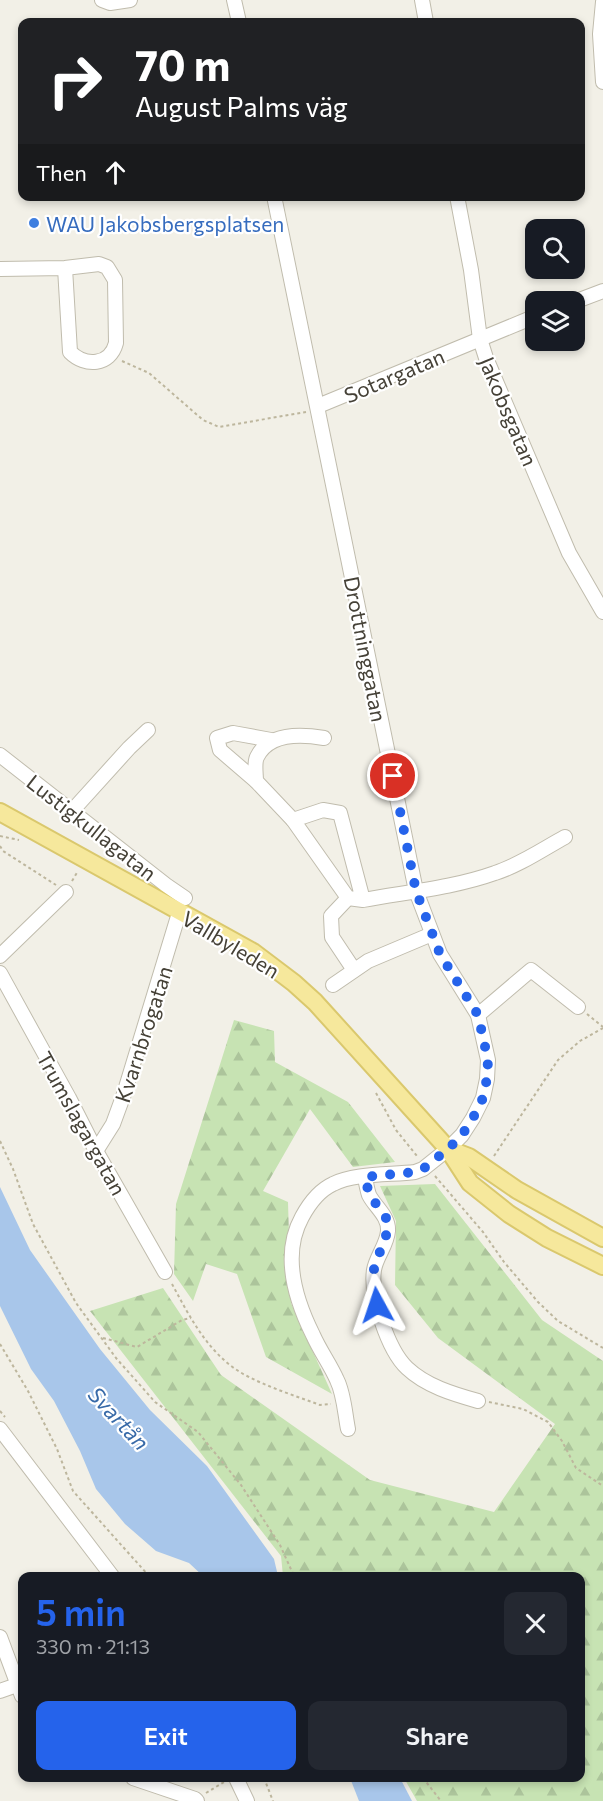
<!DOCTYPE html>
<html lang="en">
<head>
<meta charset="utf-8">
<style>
  :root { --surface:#171b24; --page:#242831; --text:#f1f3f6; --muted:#9ea1a6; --accent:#2563eb }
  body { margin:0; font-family:Commissioner,sans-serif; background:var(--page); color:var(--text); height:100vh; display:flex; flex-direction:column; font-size:22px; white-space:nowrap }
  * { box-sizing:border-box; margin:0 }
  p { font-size:20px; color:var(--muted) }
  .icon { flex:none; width:33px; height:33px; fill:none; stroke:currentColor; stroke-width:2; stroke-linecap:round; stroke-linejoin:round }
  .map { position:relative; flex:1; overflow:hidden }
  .sheet { position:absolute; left:18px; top:1572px; width:567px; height:210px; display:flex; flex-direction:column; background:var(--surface); border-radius:12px; box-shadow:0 3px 9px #0003 }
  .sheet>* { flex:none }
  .guide { position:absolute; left:18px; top:18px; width:567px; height:183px; border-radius:12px; box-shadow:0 3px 9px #0003; background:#202124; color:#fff; overflow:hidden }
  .fabs { position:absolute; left:525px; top:219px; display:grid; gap:12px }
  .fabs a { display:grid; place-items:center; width:60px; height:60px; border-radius:12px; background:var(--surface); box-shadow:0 3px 9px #0003; font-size:30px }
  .pin { position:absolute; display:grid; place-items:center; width:51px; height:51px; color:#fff; margin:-26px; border:3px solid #fff; border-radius:50%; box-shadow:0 2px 6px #0007 }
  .me { position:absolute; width:66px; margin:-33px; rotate:355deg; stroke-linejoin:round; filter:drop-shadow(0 0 4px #0008) }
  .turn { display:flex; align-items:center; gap:21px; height:126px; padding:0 18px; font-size:27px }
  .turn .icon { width:78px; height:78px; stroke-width:2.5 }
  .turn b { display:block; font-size:42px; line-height:51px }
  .then { display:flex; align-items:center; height:57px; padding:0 18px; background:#0003; gap:12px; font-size:22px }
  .round { display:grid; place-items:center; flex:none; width:63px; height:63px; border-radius:12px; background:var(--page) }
  .headline { display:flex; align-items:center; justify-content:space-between; height:102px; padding:0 18px }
  h1 { font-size:36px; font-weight:600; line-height:45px; color:var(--accent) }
  .primary-button { display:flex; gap:12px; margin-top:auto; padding:12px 18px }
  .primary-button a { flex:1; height:69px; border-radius:12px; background:var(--accent); color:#fff; font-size:24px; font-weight:600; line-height:69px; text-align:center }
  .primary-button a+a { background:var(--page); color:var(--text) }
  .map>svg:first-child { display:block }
  .forest { fill:url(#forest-firs) }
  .water { fill:#a8c6ea }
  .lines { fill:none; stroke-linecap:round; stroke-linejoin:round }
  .minor-casing { stroke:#c0bcad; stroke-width:16 }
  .major-casing { stroke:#dac86d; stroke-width:20 }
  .path { stroke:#bdb69d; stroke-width:2; stroke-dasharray:3 3; stroke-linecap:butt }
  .minor { stroke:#fff; stroke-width:14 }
  .major { stroke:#f6e89c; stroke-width:16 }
  .route { stroke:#2563eb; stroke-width:10; stroke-dasharray:0 18 }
  .shop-dot { fill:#3f7fe0; stroke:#fff; stroke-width:2 }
  .labels { text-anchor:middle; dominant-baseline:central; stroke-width:4.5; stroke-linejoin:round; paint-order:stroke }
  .shop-label { font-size:21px; fill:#366cbe; stroke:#fff; text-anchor:start }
  .street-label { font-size:21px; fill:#454137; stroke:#fff }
  .water-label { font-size:22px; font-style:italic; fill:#386aa8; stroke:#fff }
</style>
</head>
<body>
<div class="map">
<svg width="603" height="1801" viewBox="0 0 603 1801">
  <defs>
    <pattern id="forest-firs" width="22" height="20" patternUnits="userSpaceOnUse" patternTransform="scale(1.5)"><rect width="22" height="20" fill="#c7e3b3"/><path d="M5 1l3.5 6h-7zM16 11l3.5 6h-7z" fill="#acc49b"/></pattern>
  </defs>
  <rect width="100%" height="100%" fill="#f2f0e7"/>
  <g class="forest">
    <path d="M234,1020L274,1031L275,1062L348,1102L395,1162L353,1167L310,1109L263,1191L288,1202L291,1303L332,1394L266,1357L237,1274L206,1264L193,1301L174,1274L176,1204Z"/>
    <path d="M435,1184L542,1320L603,1361V1801H417L404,1778H580V1576H283L281,1556L90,1311L163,1288L221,1375L370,1480L494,1512L555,1424L438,1338L395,1285L396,1221L380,1186Z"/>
  </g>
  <g class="water">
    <path d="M0,1187L30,1250L100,1349L150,1410L207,1466L274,1559L278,1576H203L189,1563L156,1551L125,1524L96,1489L80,1451L54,1401L31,1369L0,1306Z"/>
    <path d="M350,1778H400L412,1801H359Z"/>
  </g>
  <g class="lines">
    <g class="minor-casing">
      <g id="minor">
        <path d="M102,0L110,3L130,0"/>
        <path d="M234,0L239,22"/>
        <path d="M422,0L426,22"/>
        <path d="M603,2L600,34L603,82"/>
        <path d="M274,196L416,891L440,954L478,1015L488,1060L487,1079L483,1098L473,1118L462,1135L448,1149L423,1169L415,1172C392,1175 354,1173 333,1184C320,1190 309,1204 302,1217C281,1255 295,1299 313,1335C320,1351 330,1364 337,1380C344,1394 345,1414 348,1429"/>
        <path d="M457,196L471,270L480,339L486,358L569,553L603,612"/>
        <path d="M0,269L65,268L99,264L107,267L115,280L116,343C110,366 85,367 70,352L65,268"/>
        <path d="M574,302L603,291"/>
        <path d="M318,406L536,316"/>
        <path d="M0,755L166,885L185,898"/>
        <path d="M256,781L220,750L217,738L233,733L271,740"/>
        <path d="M72,811L129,748L148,730"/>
        <path d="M293,820L256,781C256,774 254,763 257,757C269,732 301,734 324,738"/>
        <path d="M348,898L331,916L332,937L354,970"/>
        <path d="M363,900L348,898L293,820L323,810L340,813L363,900C406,892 453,888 495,873C520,865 543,849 565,837"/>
        <path d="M0,956L66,892"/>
        <path d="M0,973L69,1098L96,1151L165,1272"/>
        <path d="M333,985L368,961L432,934"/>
        <path d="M478,1015L531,970L578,1007"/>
        <path d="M96,1151L113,1124L124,1094L179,913"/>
        <path d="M365,1177C366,1183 367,1189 369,1195C375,1207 389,1216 388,1231C387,1245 376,1257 374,1270C370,1296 388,1350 407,1368C426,1386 453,1394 478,1401"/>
        <path d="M0,1429L112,1576"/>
        <path d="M0,1637L22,1696"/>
        <path d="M0,1691L17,1685"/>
        <path d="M133,1778L195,1799L197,1801"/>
        <path d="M236,1778L247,1801"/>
      </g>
    </g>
    <g class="major-casing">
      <g id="major">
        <path d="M0,812L253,952L294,983L315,1002L448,1149L470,1183L509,1214L547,1238L603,1266"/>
        <path d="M448,1149L469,1157L517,1190L603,1238"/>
      </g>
    </g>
    <g class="path">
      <path d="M122,361L149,373L203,420L219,427L306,412"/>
      <path d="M0,836L19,840"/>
      <path d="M0,846L3,851L56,885"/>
      <path d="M72,881L78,871"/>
      <path d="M587,1014L603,1027"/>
      <path d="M376,1093L396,1130L417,1156"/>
      <path d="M0,1141L13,1169L33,1224L76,1303L116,1358L155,1402L198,1432L241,1485L280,1545L294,1576"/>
      <path d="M494,1156L558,1060L580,1041L603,1028"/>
      <path d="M435,1176L483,1232L504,1262L538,1302L558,1321L603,1348"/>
      <path d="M172,1284C191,1319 210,1357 247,1376C270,1388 296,1396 320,1405L331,1404"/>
      <path d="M103,1338L137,1347L182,1320L191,1318"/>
      <path d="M0,1344L28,1391L57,1449L73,1491L149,1576"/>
      <path d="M489,1402L523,1409L548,1422L562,1441L576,1468L603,1486"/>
      <path d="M0,1411L5,1417"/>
      <path d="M264,1778L273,1801"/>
      <path d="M423,1778L441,1801"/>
      <path d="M206,1793L224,1782"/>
    </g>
    <use href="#minor" class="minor"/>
    <use href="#major" class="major"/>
  </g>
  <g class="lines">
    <path class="route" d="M377,1305L374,1285V1268L388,1230L386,1218L369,1194L365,1177L415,1172L423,1169L448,1149L462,1135L473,1118L483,1098L487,1078L488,1060L478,1015L440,954L416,891L393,776"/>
  </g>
  <circle class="shop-dot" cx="34" cy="223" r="6"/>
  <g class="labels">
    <g class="shop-label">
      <text x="46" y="223">WAU Jakobsbergsplatsen</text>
    </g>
    <g class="street-label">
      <text transform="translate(394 375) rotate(-23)">Sotargatan</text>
      <text transform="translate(509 411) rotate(67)">Jakobsgatan</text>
      <text transform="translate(366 649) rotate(79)">Drottninggatan</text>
      <text transform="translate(92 827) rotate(38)">Lustigkullagatan</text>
      <text transform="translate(231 944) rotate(31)">Vallbyleden</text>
      <text transform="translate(143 1034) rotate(-72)">Kvarnbrogatan</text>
      <text transform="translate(82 1123) rotate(61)">Trumslagargatan</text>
    </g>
    <g class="water-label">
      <text transform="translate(119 1418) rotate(47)">Svartån</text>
    </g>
  </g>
</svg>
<div class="fabs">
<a><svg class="icon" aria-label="search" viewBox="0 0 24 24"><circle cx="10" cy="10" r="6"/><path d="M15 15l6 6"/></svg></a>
<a><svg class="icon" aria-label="layers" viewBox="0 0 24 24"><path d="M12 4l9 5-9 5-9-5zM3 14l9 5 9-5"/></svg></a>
</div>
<div class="pin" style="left:393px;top:776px;background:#d93025"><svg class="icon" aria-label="arrive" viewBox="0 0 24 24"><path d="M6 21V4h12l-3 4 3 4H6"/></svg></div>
<svg class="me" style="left:377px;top:1305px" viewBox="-20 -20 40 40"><path d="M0-17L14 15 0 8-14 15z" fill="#2563eb" stroke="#fff" stroke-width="4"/></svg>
<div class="guide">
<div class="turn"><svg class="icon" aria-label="right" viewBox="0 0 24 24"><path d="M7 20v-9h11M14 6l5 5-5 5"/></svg><div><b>70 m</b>August Palms väg</div></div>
<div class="then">Then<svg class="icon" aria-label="ahead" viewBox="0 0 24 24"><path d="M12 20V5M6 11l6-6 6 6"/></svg></div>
</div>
<section class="sheet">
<div class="headline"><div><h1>5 min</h1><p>330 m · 21:13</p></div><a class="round"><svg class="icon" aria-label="close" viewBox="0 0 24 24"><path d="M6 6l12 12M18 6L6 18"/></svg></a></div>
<div class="primary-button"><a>Exit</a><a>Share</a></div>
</section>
</div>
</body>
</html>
